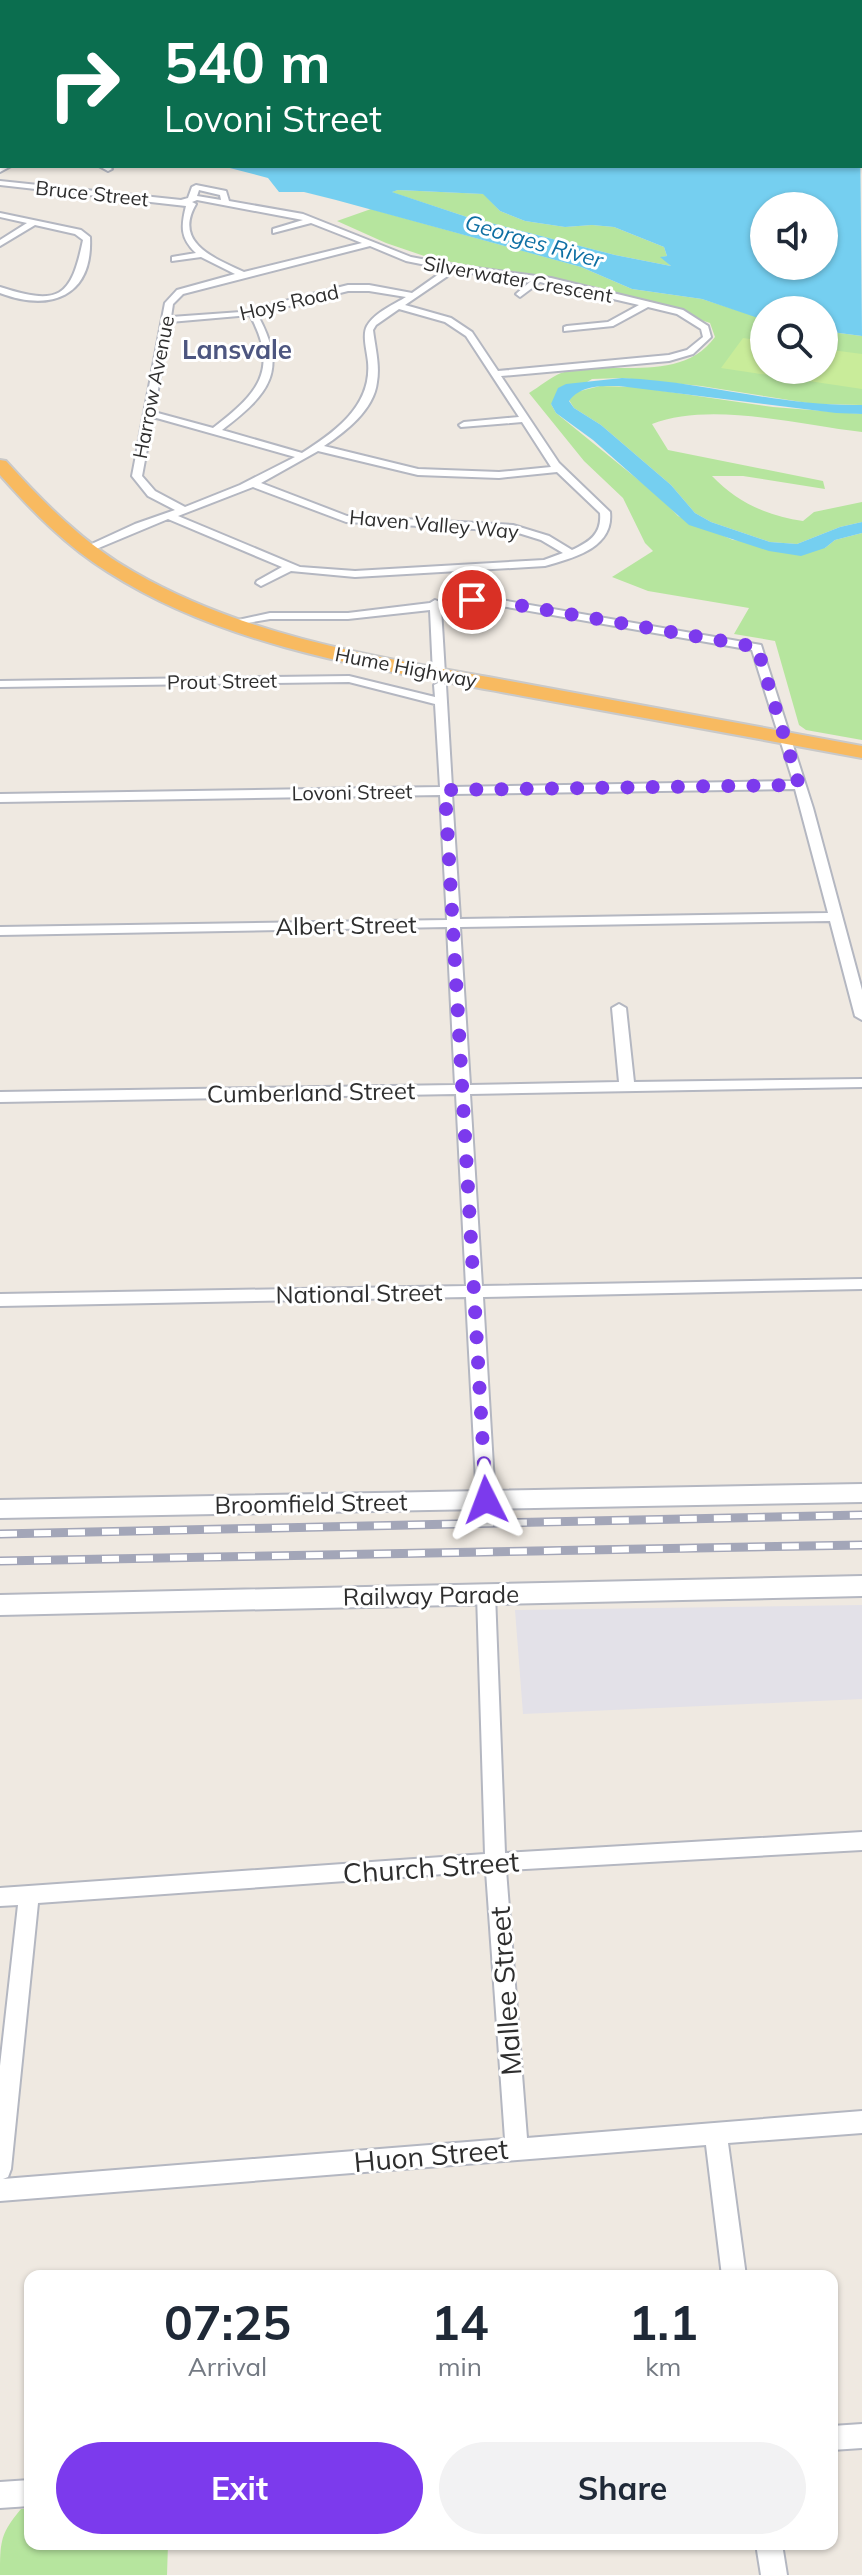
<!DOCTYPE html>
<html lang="en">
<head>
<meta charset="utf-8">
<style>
  :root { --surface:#fff; --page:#f2f2f3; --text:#1f2937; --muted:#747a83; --accent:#7c3aed }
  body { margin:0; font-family:Mulish,sans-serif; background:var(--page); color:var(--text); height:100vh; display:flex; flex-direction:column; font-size:30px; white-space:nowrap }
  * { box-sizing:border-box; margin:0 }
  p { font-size:26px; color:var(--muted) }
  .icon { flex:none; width:44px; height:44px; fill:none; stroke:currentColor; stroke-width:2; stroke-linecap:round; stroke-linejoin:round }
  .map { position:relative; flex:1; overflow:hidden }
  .side { position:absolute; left:24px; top:2270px; width:814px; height:280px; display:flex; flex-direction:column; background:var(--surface); border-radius:16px; box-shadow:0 2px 6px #0004 }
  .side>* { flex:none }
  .top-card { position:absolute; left:0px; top:0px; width:862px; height:168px; box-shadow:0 2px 6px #0004; background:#0b6e4f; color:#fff; overflow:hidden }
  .tools { position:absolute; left:750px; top:192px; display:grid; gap:16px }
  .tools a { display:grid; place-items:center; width:88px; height:88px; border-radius:50%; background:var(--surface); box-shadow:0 2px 6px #0004; font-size:40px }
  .pin { position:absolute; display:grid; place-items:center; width:68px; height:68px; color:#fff; margin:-34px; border:4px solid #fff; border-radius:50%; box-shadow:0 2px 8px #0007 }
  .me { position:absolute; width:88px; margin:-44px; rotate:357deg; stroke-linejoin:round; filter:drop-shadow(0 0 6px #0008) }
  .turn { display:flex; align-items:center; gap:28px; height:168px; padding:0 32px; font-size:36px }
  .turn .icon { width:104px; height:104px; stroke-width:2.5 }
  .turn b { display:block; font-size:56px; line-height:68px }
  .eta { display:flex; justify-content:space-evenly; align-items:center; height:136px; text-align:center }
  .eta b { font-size:48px; font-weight:700; line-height:56px }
  .cta { display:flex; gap:16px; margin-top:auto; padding:16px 32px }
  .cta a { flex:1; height:92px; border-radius:48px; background:var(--accent); color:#fff; font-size:32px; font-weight:700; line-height:92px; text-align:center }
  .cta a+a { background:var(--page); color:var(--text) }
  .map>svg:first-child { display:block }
  .industrial { fill:#e3e1e8 }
  .green { fill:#b6e59e }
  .pitch { fill:#c9ec9a }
  .water { fill:#75cff0; fill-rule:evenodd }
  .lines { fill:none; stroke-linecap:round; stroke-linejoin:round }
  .minor-casing { stroke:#b4b7c1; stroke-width:4 }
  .tertiary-casing { stroke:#b4b7c1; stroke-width:4 }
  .trunk-casing { stroke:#c9c9c9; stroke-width:4 }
  .minor { fill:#fff; fill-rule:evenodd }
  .tertiary { fill:#fff; fill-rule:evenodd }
  .trunk { fill:#f8ba60; fill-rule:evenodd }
  .rail-casing { stroke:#a3a6b8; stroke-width:9 }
  .rail { stroke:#fff; stroke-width:6; stroke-dasharray:17; stroke-linecap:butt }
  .route { stroke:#7c3aed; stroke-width:14; stroke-dasharray:0 25.2 }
  .labels { text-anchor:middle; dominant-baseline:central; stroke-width:6; stroke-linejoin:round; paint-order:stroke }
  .far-street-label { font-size:20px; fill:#2e2e2e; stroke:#fff }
  .far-water-label { font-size:22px; font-style:italic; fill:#0d6fa3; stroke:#fff }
  .street-label { font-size:24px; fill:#2e2e2e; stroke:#fff }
  .far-district-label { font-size:26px; font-weight:bold; fill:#4d5680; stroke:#fff }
  .near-street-label { font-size:28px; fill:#2e2e2e; stroke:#fff }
</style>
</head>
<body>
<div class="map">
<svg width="862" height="2575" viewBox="0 0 862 2575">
  <rect width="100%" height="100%" fill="#efe9e1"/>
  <path class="industrial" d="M862,1605V1699L523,1714L515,1610Z"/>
  <g class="green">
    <path d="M398,190L484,194L500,211L525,221L565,227L592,225L614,227L664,247L667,256L662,257L671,266L615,255L467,217L391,192Z"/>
    <path d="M371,209L581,267L632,289L702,299L764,319V370H824V331L862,336V405L814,404L701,386L622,378L592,379L551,404L556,413L662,499L678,516L733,540L825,548L835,540L862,533V740L806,730L799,725L775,641L734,634L749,608L648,591L612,577L653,551L645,543L623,498L584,461L529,393C539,387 551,377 561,373C610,359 680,385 715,337L710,323L598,287L433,259L386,243L337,221Z"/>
    <path d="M600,386L636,387L773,407L862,414V432C799,425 711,401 652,424L668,450L823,481L825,489L743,476H712C737,502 767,516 803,521L814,512L862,502V522L840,527L797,544L770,542L711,522L695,513L671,485L601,425L574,408L569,400L576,392Z"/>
    <path d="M21,2509H30V2544H168L167,2575H0C0,2542 0,2534 21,2509Z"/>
  </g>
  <path class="pitch" d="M743,338L764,341V370H824V349L862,354V389L721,368Z"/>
  <g class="water">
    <path d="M860,125L862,336L824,331V310H764V319H761L702,299L632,289L581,267L336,200L304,192H279L268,178L222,166H860ZM398,190L483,194L500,211L525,221L565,227L592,225L614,227L664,247L667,256L660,257L671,266L615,255L467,217L392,192ZM764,206H824V266H764Z"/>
    <path d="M622,378C703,381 781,407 862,405V414L836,413L619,386C600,386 581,385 569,401L574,408L601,425L671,485L695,513L711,522L770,542L797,544L840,527L862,522V533L835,540L825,548L801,556L769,551L689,525L593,440L556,413L551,404L558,388L566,384Z"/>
  </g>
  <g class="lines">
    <g class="minor-casing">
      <g id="minor">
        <rect x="0" y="137" width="2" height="4"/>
        <path d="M11,166L0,172V167Z"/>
        <path d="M99,166H108L112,169L108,171Z"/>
        <path d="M0,181L181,200L188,198L192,187L196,185L226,191L229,201L303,214L411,257L453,265L551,278L683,310L708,326L711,337L693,354L669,361L501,376L559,463L610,512C614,548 573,558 545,566L355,577L291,571L261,586L256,583L257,581L282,567L168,519L89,552L85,551V547L135,524L175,510L148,496L132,476L165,303L177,290L235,274L201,257L172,261V257L196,253C180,238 181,226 186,206L0,185ZM199,190L220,195L221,200L197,196ZM197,200L303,220L273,229V233L311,223L362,243L244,272C214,258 173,243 196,204L192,202ZM370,246L406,261L446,269L412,293L369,285H348L241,312L171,317L173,304L183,294ZM455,271L531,281L516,294L520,297L540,282L639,305L608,322L567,326L564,327V331L613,326L648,307L677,314L701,329L703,337L687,350L669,355L498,371L472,332L451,318L405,305ZM348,291H369L406,297C395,304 375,312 367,326C362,335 367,351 368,362C372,406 335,432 302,453L222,430C269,394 289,371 257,314ZM399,309L445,322L466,336L519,417L464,422L459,425L461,427L522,422L551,467L499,472L418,469L324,446C345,432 374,410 377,382C380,365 375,347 373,330L376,325ZM250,315C280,371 257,394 213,428L154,412L170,322ZM153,417L295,457L240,485L185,507L155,491L142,476ZM318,451L418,475L499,478L557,472L600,513C602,534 589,542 572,550L549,536L513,525L347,516L261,483ZM253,487L346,522L512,531L541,540L563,553L544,560L355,571L300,567L178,516Z"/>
        <path d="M0,213L81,230L90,237C93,297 50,312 0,293V287C59,306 71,298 83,240L75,234L35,225L0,246V240L27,223L0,217Z"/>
        <path d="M484,597L761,645L813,808L862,990V1020L855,1016L830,921L460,927L470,1085L619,1082L612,1008L619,1004L626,1008L634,1082L862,1079V1087L470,1094L482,1286L862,1279V1289L483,1297L495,1500L492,1505H480L477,1500L466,1297L0,1306V1294L466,1286L456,1094L0,1102V1092L455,1085L447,927L0,935V927L447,920L440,795L0,802V794L440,787L435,704L349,682L0,687V681L349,676L435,697L434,685L440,682L446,685L452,787L793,781L752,650L484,603L441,608L445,674L439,677L433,674L430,610L348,619H270L235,625L229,622L270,613H348L430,603L435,600L440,602ZM795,789L828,913L460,919L452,794Z"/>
        <path d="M486,1587L492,1589L495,1594L505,1853L862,1832V1850L506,1870L527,2138L862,2111V2133L728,2143L746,2276H722L706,2145L0,2201V2066L18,1905L0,1906V1888L485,1854L477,1594L480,1589ZM486,1871L505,2139L3,2179L8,2177L11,2169L38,1903Z"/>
        <path d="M862,2424V2448L832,2450V2426Z"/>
        <path d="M30,2480V2506L0,2508V2482Z"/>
        <path d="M756,2544H782L787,2575H761Z"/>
      </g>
    </g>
    <g class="tertiary-casing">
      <g id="tertiary">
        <path d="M862,1484V1502L0,1518V1500Z"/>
        <path d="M862,1576V1596L0,1615V1595Z"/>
      </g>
    </g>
    <g class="trunk-casing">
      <path id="trunk" d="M0,460L6,461C44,503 84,544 134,572C248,638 382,658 510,681C627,703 745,724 862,746V758C749,737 636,716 523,696C383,670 230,650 108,572C67,547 32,511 0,475Z"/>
    </g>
    <use href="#minor" class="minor"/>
    <use href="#tertiary" class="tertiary"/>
    <use href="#trunk" class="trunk"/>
    <g class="rail-casing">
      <g id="rail">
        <path d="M0,1534L862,1515"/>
        <path d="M0,1561L862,1545"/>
      </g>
    </g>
    <use href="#rail" class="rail"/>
  </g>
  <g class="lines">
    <path class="route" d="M472,600L495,601L757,647L799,785L445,790L486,1500"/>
  </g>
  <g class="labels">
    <g class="far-street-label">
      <text transform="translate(92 193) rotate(6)">Bruce Street</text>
      <text transform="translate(518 279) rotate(10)">Silverwater Crescent</text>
      <text transform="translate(289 302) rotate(-13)">Hoys Road</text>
      <text transform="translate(153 387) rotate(-79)">Harrow Avenue</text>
      <text transform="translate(434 524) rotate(5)">Haven Valley Way</text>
      <text transform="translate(406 667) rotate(11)">Hume Highway</text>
      <text transform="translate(222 681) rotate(-1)">Prout Street</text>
      <text transform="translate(352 792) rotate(-1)">Lovoni Street</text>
    </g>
    <g class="far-water-label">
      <text transform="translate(534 241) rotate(16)">Georges River</text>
    </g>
    <g class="street-label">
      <text transform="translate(346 925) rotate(-1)">Albert Street</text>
      <text transform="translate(311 1092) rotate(-1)">Cumberland Street</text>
      <text transform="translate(359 1293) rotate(-1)">National Street</text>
      <text transform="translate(311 1503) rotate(-1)">Broomfield Street</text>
      <text transform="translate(431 1595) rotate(-1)">Railway Parade</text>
    </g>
    <g class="far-district-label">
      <text x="237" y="349">Lansvale</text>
    </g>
    <g class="near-street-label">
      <text transform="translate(431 1867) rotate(-4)">Church Street</text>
      <text transform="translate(505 1991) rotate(-94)">Mallee Street</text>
      <text transform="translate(431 2155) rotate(-5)">Huon Street</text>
    </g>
  </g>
</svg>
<div class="tools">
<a><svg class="icon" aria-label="sound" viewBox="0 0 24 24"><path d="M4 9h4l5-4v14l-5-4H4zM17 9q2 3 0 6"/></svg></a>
<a><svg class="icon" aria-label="search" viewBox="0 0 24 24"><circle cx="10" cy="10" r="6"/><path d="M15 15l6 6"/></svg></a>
</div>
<div class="pin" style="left:472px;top:600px;background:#d93025"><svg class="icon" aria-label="arrive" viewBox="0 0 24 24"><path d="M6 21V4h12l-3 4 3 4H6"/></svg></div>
<svg class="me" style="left:486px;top:1500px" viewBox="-20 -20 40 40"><path d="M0-17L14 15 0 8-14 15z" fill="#7c3aed" stroke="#fff" stroke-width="4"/></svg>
<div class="top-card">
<div class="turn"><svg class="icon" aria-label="right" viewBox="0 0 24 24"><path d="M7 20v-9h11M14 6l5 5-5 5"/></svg><div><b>540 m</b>Lovoni Street</div></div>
</div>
<section class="side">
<div class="eta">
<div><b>07:25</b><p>Arrival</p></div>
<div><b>14</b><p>min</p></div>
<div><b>1.1</b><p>km</p></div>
</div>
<div class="cta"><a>Exit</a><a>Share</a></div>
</section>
</div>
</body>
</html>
